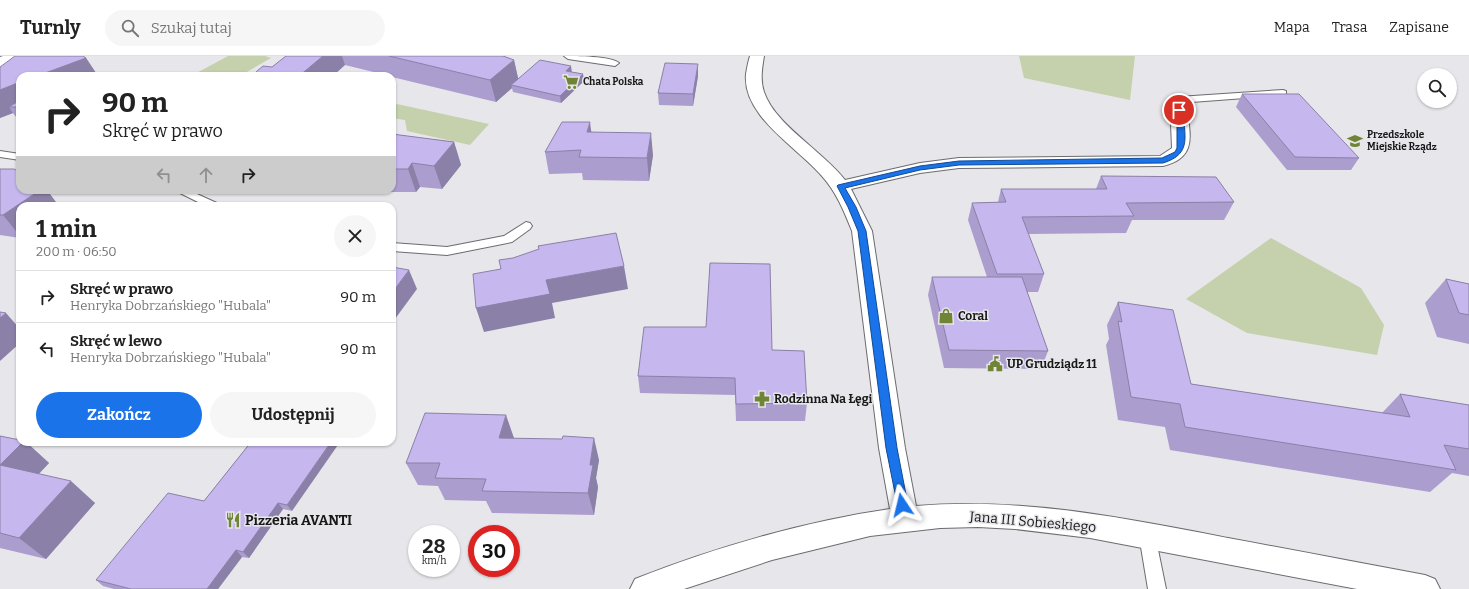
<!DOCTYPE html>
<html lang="pl">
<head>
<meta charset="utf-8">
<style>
  :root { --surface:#fff; --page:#f6f6f6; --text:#222; --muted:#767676; --line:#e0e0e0; --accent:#1a73e8 }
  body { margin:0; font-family:Bitter,serif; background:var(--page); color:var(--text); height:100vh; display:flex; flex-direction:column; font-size:15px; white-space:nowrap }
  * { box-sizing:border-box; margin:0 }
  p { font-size:13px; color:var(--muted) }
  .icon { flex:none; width:22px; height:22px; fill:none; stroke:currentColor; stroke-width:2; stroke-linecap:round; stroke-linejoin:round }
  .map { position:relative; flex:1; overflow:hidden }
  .panel { position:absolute; left:16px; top:146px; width:380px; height:244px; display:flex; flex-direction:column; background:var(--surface); border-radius:12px; box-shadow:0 1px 3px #0004 }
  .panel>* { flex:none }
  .guide { position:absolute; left:16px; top:16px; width:380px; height:122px; border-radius:12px; box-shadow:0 1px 3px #0004; background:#fff; color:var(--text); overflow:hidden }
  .controls { position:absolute; left:1417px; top:12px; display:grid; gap:8px }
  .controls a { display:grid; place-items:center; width:40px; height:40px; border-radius:50%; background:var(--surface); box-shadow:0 1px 3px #0004; font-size:20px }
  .speed { position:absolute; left:408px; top:469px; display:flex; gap:8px; font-size:20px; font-weight:700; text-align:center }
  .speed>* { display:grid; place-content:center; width:52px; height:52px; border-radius:50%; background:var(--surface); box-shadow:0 1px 3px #0004; line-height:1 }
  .speed small { font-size:10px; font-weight:400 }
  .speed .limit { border:6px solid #d22; background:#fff; color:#111 }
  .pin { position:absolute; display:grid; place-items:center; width:34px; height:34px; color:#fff; margin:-17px; border:2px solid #fff; border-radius:50%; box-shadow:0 1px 4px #0007 }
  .me { position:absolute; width:44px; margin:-22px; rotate:350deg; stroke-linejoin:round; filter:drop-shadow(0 0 3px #0008) }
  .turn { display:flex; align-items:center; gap:14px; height:84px; padding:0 20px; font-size:18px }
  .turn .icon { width:52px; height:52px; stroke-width:2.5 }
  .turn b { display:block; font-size:28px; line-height:34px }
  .lanes { display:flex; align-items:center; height:38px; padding:0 20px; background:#0003; justify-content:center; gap:20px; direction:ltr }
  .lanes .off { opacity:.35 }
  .round { display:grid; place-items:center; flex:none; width:42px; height:42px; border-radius:21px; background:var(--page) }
  .overview { display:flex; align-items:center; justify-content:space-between; height:68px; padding:0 20px }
  h1 { font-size:24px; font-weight:700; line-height:30px }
  .primary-button { display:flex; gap:8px; margin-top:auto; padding:8px 20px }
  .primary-button a { flex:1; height:46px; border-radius:24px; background:var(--accent); color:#fff; font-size:16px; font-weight:700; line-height:46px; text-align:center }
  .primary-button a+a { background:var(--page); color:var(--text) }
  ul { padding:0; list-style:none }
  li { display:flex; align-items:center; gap:12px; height:52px; padding:0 20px; border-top:1px solid var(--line) }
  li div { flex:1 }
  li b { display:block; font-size:15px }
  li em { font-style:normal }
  header { display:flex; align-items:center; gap:24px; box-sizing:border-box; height:56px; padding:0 20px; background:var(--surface); border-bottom:1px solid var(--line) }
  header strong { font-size:19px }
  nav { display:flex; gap:22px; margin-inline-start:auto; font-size:14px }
  .search { width:280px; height:36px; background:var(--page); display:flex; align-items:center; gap:10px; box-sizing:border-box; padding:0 14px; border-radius:22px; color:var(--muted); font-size:15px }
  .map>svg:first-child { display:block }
  .green { fill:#c5d1ac }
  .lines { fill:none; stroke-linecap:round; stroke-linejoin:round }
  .lane-casing { stroke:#6c6b6f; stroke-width:2 }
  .street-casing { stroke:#6c6b6f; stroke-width:2 }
  .lane { fill:#fff; fill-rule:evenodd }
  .street { fill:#fff; fill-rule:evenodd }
  .wall { fill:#ab9dce }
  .shaded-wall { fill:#8b80a7 }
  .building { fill:#c7b7ef; stroke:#8b80a7 }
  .route { fill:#1a73e8; stroke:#114b97 }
  .labels { text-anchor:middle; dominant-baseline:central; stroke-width:3; stroke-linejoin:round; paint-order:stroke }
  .far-poi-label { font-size:10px; font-weight:bold; fill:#181819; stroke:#e7e6ea; text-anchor:start }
  .poi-label { font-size:12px; font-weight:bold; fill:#181819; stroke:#e7e6ea; text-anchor:start }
  .near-poi-label { font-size:14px; font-weight:bold; fill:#181819; stroke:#e7e6ea; text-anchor:start }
  .near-street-label { font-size:14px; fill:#181819; stroke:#e7e6ea }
</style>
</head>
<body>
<header>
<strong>Turnly</strong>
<div class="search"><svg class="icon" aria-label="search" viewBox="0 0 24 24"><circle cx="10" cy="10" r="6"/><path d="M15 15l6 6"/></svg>Szukaj tutaj</div>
<nav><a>Mapa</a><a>Trasa</a><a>Zapisane</a></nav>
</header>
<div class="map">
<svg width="1469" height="533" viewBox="0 0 1469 533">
  <rect width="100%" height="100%" fill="#e7e6ea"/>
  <g class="green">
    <path d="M228,0H265L271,2L240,20H191Z"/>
    <path d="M1019,0H1135L1130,44L1024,22Z"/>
    <path d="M397,48L489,68L470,89L407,75L405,64L392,62V52Z"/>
    <path d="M1271,182L1361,232L1384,269L1377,299L1247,277L1186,243Z"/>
  </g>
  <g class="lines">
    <g class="lane-casing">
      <g id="lane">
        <path d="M564,0C576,0 611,0 619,7L615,10L568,3Z"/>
        <path d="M1283,34L1286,35V39L1178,47L1173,44L1178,41Z"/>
        <path d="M0,95L20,98V104L0,101Z"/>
        <path d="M174,134H188L219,148L221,150H206Z"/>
        <path d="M526,166L530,167L532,170L530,173L512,186L447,199L392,195V187L447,191L504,180Z"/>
        <path d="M1147,472L1153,474L1155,479L1166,533H1148L1139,479L1141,474Z"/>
      </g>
    </g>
    <g class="street-casing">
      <g id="street">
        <path d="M3,0H22L20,3L0,12V1Z"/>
        <path d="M750,0H764C762,12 760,24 764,36C775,69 823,95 845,124L920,107L959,102L1160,100L1172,92L1170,44L1172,41L1178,39L1184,41L1186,44C1188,74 1201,101 1163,110L959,112L920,117L851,133L872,175L905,392L916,450C1021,441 1125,462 1228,482C1294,494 1360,507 1425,519L1435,523L1440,533H1357L1090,482L1015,473L978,471L940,472L870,480L772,504L684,533H630L635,523C713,492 806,465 890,453L879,392L852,175C844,155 836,135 821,119C797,91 742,60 746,18C747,12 748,6 750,0Z"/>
      </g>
    </g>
    <use href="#lane" class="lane"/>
    <use href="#street" class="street"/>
  </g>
  <g class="wall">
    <path d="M286,0H503L514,4L518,23L572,16L583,18L584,25L561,47L513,36L512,32L496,46L392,21V20H390L345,9L272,11Z"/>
    <path d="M86,2L98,20H20V66L13,57L0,62V11Z"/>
    <path d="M698,20L693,50L659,49L658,37Z"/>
    <path d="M1242,38L1359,102L1351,114H1287L1236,51Z"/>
    <path d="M591,76L653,99L649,125L583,124L582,117L549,118L545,96Z"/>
    <path d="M392,78L454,86L461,109L442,133L420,131L416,136H385L378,134H392Z"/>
    <path d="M0,113L20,150V182L0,179Z"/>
    <path d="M1101,120L1234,146L1224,164H1132L1126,177L1028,178L1044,218L1038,236H1027L1048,295L1041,313L944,312L928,239L932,221H987L968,164L972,147L998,146L1001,133H1096Z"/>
    <path d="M1446,223L1469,228V288L1437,281L1425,247Z"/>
    <path d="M1118,246L1191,328L1382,357L1400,338L1469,349V420L1452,417L1430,436L1170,394L1165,371L1118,364L1106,289L1109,283L1107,269Z"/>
    <path d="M772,294L807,347L805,365H736L735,339L640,337L638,320Z"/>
    <path d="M0,380L20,386H26L49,407L39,418L95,447L46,503L0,492Z"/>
    <path d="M513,382L599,404L596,422L598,431L594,459L492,457L486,445L445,444L438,430L418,429L406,407L514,382Z"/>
    <path d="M251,386L292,455L283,453L249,502L242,501L218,533H114L103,530L96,524L204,445Z"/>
  </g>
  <g class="shaded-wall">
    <path d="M323,0H342L345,9L333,20H299Z"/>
    <path d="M86,2L98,20H37Z"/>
    <path d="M514,4L519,26L511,29L512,32L496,46L490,24Z"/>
    <path d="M698,8V20L693,50V38Z"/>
    <path d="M571,10L572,17L566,15Z"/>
    <path d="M583,18L584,25L561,47L560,40Z"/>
    <path d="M20,26V51H9L13,57L0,62V34Z"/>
    <path d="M590,66L593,89L587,76Z"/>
    <path d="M651,77L653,99L649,125L647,102Z"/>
    <path d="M454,86L461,109L442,133L434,110Z"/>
    <path d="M412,107L420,131L416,136L408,113Z"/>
    <path d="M40,134H47L59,150H20V180L3,159Z"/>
    <path d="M392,203L399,221L392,226Z"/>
    <path d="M624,210L628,233L552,247L555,262L484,276L476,252L546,224Z"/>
    <path d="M409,214L417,233L392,267V237Z"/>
    <path d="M6,257L20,273V287L0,305V262Z"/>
    <path d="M506,359L514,382L508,405L499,382Z"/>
    <path d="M594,382L599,404L596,422L598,431L594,459L588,437L590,409Z"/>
    <path d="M23,386H26L49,407L25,432L0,410V409Z"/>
    <path d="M331,386H340L292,455L287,449Z"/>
    <path d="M71,425L95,447L46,503L19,482Z"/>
    <path d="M278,447L283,453L249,502L243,496Z"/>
    <path d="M236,494L242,501L218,533H207Z"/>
  </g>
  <g class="building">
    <path d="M15,0H83L86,2L37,20H20V26L0,34V11Z"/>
    <path d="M286,0H323L299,20H253L257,15L263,10L272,11Z"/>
    <path d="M389,0H503L514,4L490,24Z"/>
    <path d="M540,4L571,10L566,15L583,18L560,40L511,29Z"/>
    <path d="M665,7L698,8L693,38L658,37Z"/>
    <path d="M1242,38H1299L1359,102L1295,101Z"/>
    <path d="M20,44V51H9Z"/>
    <path d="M562,66H590L587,76L651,77L647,102L579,101L581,94L545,96Z"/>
    <path d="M392,78L454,86L434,110L412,107L408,113H392Z"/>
    <path d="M0,113H14L20,116V134H40L3,159H0Z"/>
    <path d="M1101,120L1216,121L1234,146L1126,147L1134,160L1022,161L1044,218H997L972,147L1006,146L1001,133H1107Z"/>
    <path d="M616,177L624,210L546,224L550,238L476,252L473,218L501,213L499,204L513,202L539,193L538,190Z"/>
    <path d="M710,207L770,208L772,294L804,295L807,347L736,348L735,322L638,320L644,271H706Z"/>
    <path d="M392,211L409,214L392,237Z"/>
    <path d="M932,221H1022L1048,295L949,294Z"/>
    <path d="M1446,223L1469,228V259L1459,257Z"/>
    <path d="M1118,246L1173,254L1191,328L1410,361L1400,338L1469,349V393L1444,389L1456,414L1185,371L1180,348L1131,341L1118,265L1122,266Z"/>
    <path d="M0,256L6,257L0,262Z"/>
    <path d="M425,357L506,359L499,382L562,383L563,380L594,382L590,409H593L588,437L482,435L486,423L435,422L440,407H406Z"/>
    <path d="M0,380L20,384V386H23L0,409Z"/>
    <path d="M251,386H331L287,449L278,447L243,496L236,494L207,533H131L96,524L168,437L204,445Z"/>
    <path d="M0,409L71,425L19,482L0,477Z"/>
  </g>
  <path class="route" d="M1177,52L1183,54C1184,79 1193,98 1163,107L959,109L920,114L845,132L856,151L866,175L897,392L908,449L906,452L902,453L898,452L886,392L858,175L848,151L837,130L838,129L920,110L959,105L1162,102L1175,96L1177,92Z"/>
  <defs>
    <g id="supermarket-bare" transform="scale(1.2)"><path d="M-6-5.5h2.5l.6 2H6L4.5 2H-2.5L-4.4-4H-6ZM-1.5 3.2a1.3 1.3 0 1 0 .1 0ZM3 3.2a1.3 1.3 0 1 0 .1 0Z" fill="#6f8434" stroke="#e7e6ea" stroke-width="2.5" paint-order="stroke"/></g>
    <g id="school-bare" transform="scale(1.2)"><path d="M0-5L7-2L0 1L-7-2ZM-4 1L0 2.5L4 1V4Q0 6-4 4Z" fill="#6f8434" stroke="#e7e6ea" stroke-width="2.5" paint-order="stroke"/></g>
    <g id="shop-bare" transform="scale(1.2)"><path d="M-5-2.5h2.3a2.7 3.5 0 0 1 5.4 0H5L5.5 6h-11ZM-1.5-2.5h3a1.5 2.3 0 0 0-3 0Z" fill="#6f8434" stroke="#e7e6ea" stroke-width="2.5" paint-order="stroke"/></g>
    <g id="civic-bare" transform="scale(1.2)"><path d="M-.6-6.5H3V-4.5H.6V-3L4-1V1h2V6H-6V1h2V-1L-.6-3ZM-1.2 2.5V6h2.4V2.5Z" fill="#6f8434" stroke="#e7e6ea" stroke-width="2.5" paint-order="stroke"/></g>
    <g id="pharmacy-bare" transform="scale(1.2)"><path d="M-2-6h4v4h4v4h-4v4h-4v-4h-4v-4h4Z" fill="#6f8434" stroke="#e7e6ea" stroke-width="2.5" paint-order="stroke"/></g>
    <g id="restaurant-bare" transform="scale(1.2)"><path d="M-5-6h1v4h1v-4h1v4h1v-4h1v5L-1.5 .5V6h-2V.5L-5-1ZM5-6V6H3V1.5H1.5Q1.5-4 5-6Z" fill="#6f8434" stroke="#e7e6ea" stroke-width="2.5" paint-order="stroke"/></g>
  </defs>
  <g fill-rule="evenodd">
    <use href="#supermarket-bare" x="571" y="26"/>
    <use href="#school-bare" x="1355" y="85"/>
    <use href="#shop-bare" x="946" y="260"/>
    <use href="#civic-bare" x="995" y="308"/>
    <use href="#pharmacy-bare" x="762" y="343"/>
    <use href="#restaurant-bare" x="233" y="464"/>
  </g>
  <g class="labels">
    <g class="far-poi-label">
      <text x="583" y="26">Chata Polska</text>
      <text x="1367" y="79">Przedszkole<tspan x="1367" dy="12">Miejskie Rządz</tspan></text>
    </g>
    <g class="poi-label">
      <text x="958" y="260">Coral</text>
      <text x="1007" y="308">UP Grudziądz 11</text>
      <text x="774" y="343">Rodzinna Na Łęgi</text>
    </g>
    <g class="near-poi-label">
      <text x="245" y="464">Pizzeria AVANTI</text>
    </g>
    <g class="near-street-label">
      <text transform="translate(1033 466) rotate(5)">Jana III Sobieskiego</text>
    </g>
  </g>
</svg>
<div class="controls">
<a><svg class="icon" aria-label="search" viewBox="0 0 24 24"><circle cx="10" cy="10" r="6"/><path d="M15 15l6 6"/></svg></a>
</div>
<div class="speed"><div>28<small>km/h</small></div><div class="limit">30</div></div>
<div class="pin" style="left:1179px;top:54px;background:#d93025"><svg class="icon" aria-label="arrive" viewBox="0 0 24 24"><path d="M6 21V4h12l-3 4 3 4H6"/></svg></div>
<svg class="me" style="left:902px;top:449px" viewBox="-20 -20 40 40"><path d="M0-17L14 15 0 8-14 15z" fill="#1a73e8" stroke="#fff" stroke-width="4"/></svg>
<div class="guide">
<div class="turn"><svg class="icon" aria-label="right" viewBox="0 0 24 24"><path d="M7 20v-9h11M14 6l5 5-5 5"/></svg><div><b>90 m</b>Skręć w prawo</div></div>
<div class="lanes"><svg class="icon off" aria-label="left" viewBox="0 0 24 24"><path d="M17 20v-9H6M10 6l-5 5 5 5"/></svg><svg class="icon off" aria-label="ahead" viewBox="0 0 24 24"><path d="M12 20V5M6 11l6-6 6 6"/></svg><svg class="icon" aria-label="right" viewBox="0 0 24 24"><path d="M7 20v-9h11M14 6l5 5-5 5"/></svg></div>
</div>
<section class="panel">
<div class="overview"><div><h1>1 min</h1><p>200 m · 06:50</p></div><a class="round"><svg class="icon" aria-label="close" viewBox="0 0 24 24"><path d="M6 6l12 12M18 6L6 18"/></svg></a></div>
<ul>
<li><svg class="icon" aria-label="right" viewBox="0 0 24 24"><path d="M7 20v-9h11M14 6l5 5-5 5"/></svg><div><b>Skręć w prawo</b><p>Henryka Dobrzańskiego &quot;Hubala&quot;</p></div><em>90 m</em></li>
<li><svg class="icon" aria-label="left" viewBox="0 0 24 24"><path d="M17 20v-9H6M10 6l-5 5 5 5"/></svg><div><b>Skręć w lewo</b><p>Henryka Dobrzańskiego &quot;Hubala&quot;</p></div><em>90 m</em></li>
</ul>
<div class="primary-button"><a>Zakończ</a><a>Udostępnij</a></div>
</section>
</div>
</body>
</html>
